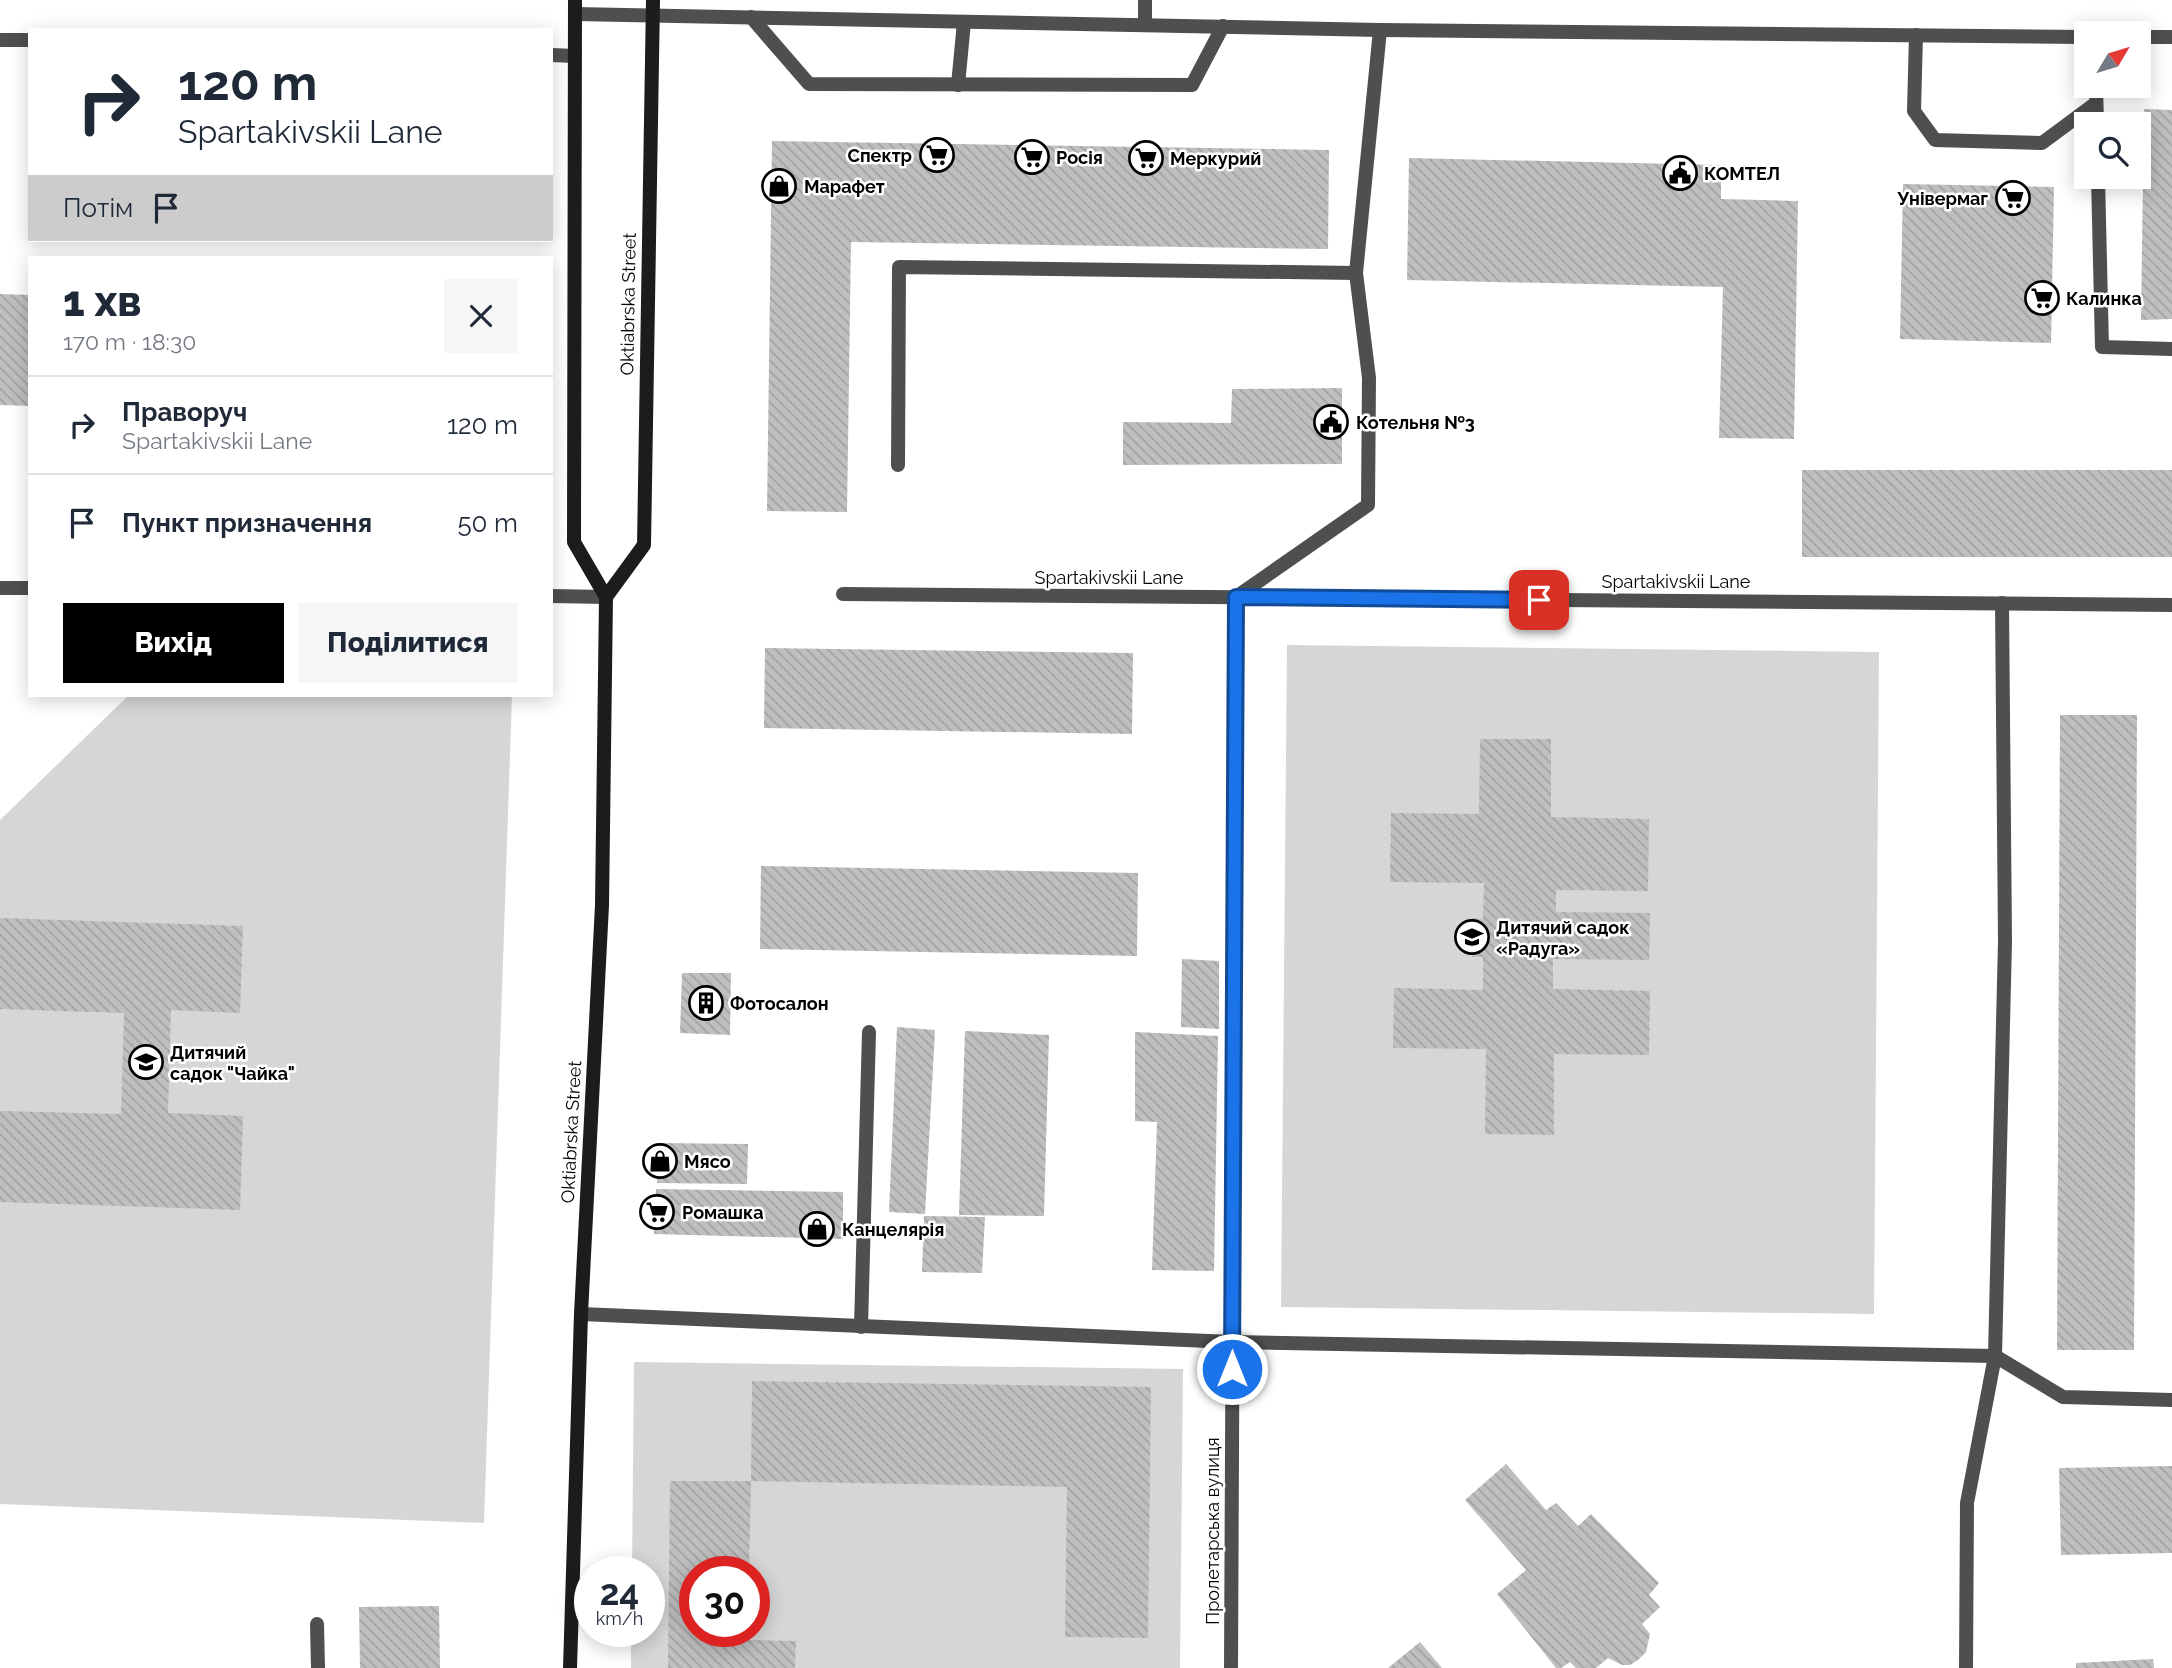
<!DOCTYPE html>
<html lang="uk">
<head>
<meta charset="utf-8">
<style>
  :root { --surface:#fff; --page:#f6f6f7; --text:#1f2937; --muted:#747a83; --line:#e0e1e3; --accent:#000 }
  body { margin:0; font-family:Raleway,sans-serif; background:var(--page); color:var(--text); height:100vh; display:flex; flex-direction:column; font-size:26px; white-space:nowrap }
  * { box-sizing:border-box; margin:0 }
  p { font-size:23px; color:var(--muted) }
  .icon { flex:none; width:38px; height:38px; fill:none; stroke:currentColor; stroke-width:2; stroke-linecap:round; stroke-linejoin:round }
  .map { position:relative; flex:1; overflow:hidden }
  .sheet { position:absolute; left:28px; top:256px; width:525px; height:441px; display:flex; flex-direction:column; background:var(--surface); border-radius:0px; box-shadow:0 4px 18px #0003 }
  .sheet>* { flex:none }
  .banner { position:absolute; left:28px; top:28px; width:525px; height:214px; border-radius:0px; box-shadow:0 4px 18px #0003; background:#fff; color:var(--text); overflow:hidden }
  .needle { width:46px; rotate:52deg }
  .tools { position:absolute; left:2074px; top:21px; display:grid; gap:14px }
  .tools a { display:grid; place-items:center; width:77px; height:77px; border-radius:0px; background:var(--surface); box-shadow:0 4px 18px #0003; font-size:35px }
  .speed { position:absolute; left:574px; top:1556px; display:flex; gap:14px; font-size:35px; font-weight:700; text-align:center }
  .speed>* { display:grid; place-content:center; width:91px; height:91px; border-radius:50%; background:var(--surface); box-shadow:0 4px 18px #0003; line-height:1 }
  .speed small { font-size:18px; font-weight:400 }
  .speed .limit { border:10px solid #d22; background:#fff; color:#111 }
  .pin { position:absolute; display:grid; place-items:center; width:60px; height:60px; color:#fff; margin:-30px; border-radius:14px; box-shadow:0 4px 10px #0006 }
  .me { position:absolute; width:77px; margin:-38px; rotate:0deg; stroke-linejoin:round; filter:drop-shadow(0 0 5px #0008) }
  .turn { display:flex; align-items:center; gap:24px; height:147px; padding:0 35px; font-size:32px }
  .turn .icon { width:91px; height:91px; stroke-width:2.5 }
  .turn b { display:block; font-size:49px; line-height:60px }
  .then { display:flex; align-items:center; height:66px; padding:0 35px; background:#0003; gap:14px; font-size:26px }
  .round { display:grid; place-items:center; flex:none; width:74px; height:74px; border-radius:0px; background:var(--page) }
  .headline { display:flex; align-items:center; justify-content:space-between; height:119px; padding:0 35px }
  h1 { font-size:42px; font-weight:800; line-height:52px }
  .action { display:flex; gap:14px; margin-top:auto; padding:14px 35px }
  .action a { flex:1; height:80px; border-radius:0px; background:var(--accent); color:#fff; font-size:28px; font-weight:800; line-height:80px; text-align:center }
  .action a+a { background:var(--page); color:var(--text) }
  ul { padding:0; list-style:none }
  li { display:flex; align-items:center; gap:21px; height:98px; padding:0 35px; border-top:2px solid var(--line) }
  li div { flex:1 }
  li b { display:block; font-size:26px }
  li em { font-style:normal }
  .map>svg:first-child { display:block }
  .green { fill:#d6d6d6; fill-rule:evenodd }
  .building { fill:url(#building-back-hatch) }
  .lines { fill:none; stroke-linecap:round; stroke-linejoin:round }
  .service { stroke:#4f4f4f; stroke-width:14 }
  .minor { stroke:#4f4f4f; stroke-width:14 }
  .secondary { stroke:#1c1c1c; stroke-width:14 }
  .route-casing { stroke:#114b97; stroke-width:18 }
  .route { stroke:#1a73e8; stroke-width:12 }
  .labels { text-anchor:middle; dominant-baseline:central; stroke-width:5; stroke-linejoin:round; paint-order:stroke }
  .poi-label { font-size:18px; font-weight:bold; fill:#000; stroke:#fff; text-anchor:start }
  .street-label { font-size:18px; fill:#000; stroke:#fff }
</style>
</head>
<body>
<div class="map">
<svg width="2172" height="1668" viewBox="0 0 2172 1668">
  <defs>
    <pattern id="building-back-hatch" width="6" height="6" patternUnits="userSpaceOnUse" patternTransform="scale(1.75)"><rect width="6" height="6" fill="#bfbfbf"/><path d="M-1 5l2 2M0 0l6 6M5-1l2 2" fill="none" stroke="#a2a2a2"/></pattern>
  </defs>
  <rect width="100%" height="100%" fill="#fff"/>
  <g class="green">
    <path d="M1287,645L1879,652L1874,1314L1281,1307Z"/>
    <path d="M129,695H512L484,1523L0,1504V820Z"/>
    <path d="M634,1362L1183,1369L1180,1668H631V1631H649V1572L632,1571ZM695,1572H754V1631H695Z"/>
  </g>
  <g class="building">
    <path d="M2144,109L2172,110V319L2141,320Z"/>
    <path d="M772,141L1329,150L1328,249L851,242L847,512L767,511Z"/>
    <path d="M1409,158L1721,165V199L1798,201L1794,439L1719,438L1723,287L1407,280Z"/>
    <path d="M1903,184L2054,187L2051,343L1900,339Z"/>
    <path d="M0,294L30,295V406L0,405Z"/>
    <path d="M1342,388V464L1123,465V422L1231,423L1232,389Z"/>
    <rect x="1802" y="470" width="370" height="87"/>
    <path d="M765,648L1133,653L1132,734L764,728Z"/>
    <path d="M2060,715H2137L2134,1350H2057Z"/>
    <path d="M1480,739H1551V817L1649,819L1648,891L1556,890V912L1650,913L1649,960L1553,959V989L1650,991L1649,1055L1554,1054V1135L1485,1134L1486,1049L1393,1048L1394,988L1483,990V957H1472V918L1483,919L1484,883L1390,882L1391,813L1479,814Z"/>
    <path d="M761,866L1138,873L1137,956L760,949Z"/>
    <path d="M0,918L243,926L240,1013L171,1010L168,1113L243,1116L240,1210L0,1202V1111L121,1114L124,1013L0,1009Z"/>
    <path d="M1182,959L1219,961V1029L1181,1027Z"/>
    <path d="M682,973H731L730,1035L680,1033Z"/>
    <path d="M897,1027L935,1030L925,1214L889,1212Z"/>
    <path d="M965,1031L1049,1035L1044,1216L959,1215Z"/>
    <path d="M1135,1032L1218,1036L1214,1271L1152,1270L1157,1122L1135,1121Z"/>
    <path d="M659,1143L748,1144L747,1184L657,1183Z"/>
    <path d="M656,1189L843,1192V1239L654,1234Z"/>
    <path d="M924,1216L985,1217L982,1273L922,1272Z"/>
    <path d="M752,1381L1151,1387L1148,1638L1065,1637L1067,1487L751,1481L749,1572H695V1631H749V1640L796,1641L795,1668H668L670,1481H751Z"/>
    <path d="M1506,1464L1546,1510L1556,1503L1578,1526L1591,1514L1659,1583L1649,1595L1660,1607L1642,1624L1650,1634L1646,1652L1638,1660L1630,1665H1622L1608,1658L1596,1668H1576L1570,1662L1561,1668H1556L1497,1594L1526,1570L1465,1500Z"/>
    <path d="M2172,1466V1553L2061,1555L2059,1468Z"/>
    <path d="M439,1606L440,1668H360L359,1607Z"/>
    <path d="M1420,1642L1442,1668H1388Z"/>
    <path d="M2153,1659L2154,1668H2076V1663Z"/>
  </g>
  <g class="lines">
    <g class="service">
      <path d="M1145,0V25"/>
      <path d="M751,17L809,84L1192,85L1223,26"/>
      <path d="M1916,35L1914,111L1935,140L2042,143L2096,103"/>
      <path d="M958,85L964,22"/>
      <path d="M2096,86L2097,124"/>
      <path d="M2098,177L2102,347L2172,349"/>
      <path d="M898,465L899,267L1356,273"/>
      <path d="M843,594L2172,605"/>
      <path d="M1236,597L1368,505L1369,378L1356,273L1380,30"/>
      <path d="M581,1314L1232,1342L1995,1356L2063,1397L2172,1400"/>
      <path d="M861,1327L869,1032"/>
      <path d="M317,1624L318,1668"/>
      <path d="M1966,1668L1967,1503L1995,1356L2005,941L2002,603"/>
    </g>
    <g class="minor">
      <path d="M575,14L1380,30L2086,37"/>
      <path d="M2138,37H2172"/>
      <path d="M0,40H30"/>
      <path d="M551,55L575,56"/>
      <path d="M0,588H30"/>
      <path d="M551,596L606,597"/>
      <path d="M1231,1668L1236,597"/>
    </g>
    <g class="secondary">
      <path d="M606,597L644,545L653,0"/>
      <path d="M570,1668L581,1314L602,905L606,597L574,542L575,0"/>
    </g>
  </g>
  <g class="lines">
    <g class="route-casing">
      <path id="route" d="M1232,1369L1236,597L1539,600"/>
    </g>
    <use href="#route" class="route"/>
  </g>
  <defs>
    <g id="supermarket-ring" transform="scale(1.75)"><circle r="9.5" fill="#fff" stroke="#000" stroke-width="1.5"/><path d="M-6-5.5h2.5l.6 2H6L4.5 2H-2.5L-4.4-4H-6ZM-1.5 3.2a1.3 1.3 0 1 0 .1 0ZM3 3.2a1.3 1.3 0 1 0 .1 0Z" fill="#000"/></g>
    <g id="civic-ring" transform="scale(1.75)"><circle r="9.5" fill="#fff" stroke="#000" stroke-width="1.5"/><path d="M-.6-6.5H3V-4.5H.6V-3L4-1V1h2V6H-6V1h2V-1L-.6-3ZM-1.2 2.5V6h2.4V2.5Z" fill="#000"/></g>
    <g id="shop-ring" transform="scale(1.75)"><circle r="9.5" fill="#fff" stroke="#000" stroke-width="1.5"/><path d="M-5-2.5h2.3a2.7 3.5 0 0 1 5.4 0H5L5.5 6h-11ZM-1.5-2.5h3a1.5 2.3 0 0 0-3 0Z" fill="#000"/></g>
    <g id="school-ring" transform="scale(1.75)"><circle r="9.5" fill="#fff" stroke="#000" stroke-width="1.5"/><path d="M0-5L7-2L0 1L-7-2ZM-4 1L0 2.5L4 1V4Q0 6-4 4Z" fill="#000"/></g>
    <g id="building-ring" transform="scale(1.75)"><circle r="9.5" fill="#fff" stroke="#000" stroke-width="1.5"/><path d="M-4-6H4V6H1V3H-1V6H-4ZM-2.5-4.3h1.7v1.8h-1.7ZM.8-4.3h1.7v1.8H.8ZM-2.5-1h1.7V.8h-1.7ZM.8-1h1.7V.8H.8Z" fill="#000"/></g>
  </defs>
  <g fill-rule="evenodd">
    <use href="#supermarket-ring" x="937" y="155"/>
    <use href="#supermarket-ring" x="1032" y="157"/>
    <use href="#supermarket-ring" x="1146" y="158"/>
    <use href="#civic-ring" x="1680" y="173"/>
    <use href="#shop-ring" x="779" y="186"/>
    <use href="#supermarket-ring" x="2013" y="198"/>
    <use href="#supermarket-ring" x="2042" y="298"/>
    <use href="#civic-ring" x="1331" y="422"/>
    <use href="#school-ring" x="1472" y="937"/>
    <use href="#building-ring" x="706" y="1003"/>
    <use href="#school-ring" x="146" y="1062"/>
    <use href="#shop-ring" x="660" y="1161"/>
    <use href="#supermarket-ring" x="657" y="1212"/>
    <use href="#shop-ring" x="817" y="1229"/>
  </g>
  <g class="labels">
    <g class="poi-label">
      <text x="912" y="155" text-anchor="end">Спектр</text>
      <text x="1056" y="157">Росія</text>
      <text x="1170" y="158">Меркурий</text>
      <text x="1704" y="173">КОМТЕЛ</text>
      <text x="804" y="186">Марафет</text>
      <text x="1988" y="198" text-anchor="end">Універмаг</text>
      <text x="2066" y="298">Калинка</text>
      <text x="1356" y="422">Котельня №3</text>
      <text x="1496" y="927">Дитячий садок<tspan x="1496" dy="21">«Радуга»</tspan></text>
      <text x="730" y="1003">Фотосалон</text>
      <text x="170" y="1052">Дитячий<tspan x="170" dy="21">садок "Чайка"</tspan></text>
      <text x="684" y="1161">Мясо</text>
      <text x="682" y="1212">Ромашка</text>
      <text x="842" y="1229">Канцелярія</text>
    </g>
    <g class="street-label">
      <text transform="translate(628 304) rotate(-89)">Oktiabrska Street</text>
      <text x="1109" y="577">Spartakivskii Lane</text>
      <text x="1676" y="581">Spartakivskii Lane</text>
      <text transform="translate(571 1132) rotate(-87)">Oktiabrska Street</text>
      <text transform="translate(1212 1531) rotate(-90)">Пролетарська вулиця</text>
    </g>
  </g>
</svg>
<div class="tools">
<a><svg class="needle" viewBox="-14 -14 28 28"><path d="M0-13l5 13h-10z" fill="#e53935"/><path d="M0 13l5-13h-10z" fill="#747a83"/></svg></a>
<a><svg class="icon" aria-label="search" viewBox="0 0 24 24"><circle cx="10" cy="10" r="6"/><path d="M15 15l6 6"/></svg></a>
</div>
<div class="speed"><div>24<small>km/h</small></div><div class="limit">30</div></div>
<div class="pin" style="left:1539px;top:600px;background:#d93025"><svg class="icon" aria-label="arrive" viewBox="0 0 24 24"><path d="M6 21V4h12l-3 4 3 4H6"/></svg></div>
<svg class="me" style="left:1232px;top:1369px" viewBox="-20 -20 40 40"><circle r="17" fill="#1a73e8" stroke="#fff" stroke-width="3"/><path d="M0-11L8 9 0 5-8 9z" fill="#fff"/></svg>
<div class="banner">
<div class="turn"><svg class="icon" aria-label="right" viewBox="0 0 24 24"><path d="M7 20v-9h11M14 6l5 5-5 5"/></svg><div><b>120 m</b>Spartakivskii Lane</div></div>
<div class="then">Потім<svg class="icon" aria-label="arrive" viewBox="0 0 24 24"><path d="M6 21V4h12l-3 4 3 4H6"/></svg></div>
</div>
<section class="sheet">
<div class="headline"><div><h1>1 хв</h1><p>170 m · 18:30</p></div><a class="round"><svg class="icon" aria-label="close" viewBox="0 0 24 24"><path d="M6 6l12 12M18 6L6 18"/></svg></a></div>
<ul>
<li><svg class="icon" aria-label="right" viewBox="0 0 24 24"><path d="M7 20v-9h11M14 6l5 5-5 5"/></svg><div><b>Праворуч</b><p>Spartakivskii Lane</p></div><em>120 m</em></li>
<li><svg class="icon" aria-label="arrive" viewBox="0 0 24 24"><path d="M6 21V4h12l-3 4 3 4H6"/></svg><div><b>Пункт призначення</b></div><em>50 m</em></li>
</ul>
<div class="action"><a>Вихід</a><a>Поділитися</a></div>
</section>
</div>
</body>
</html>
